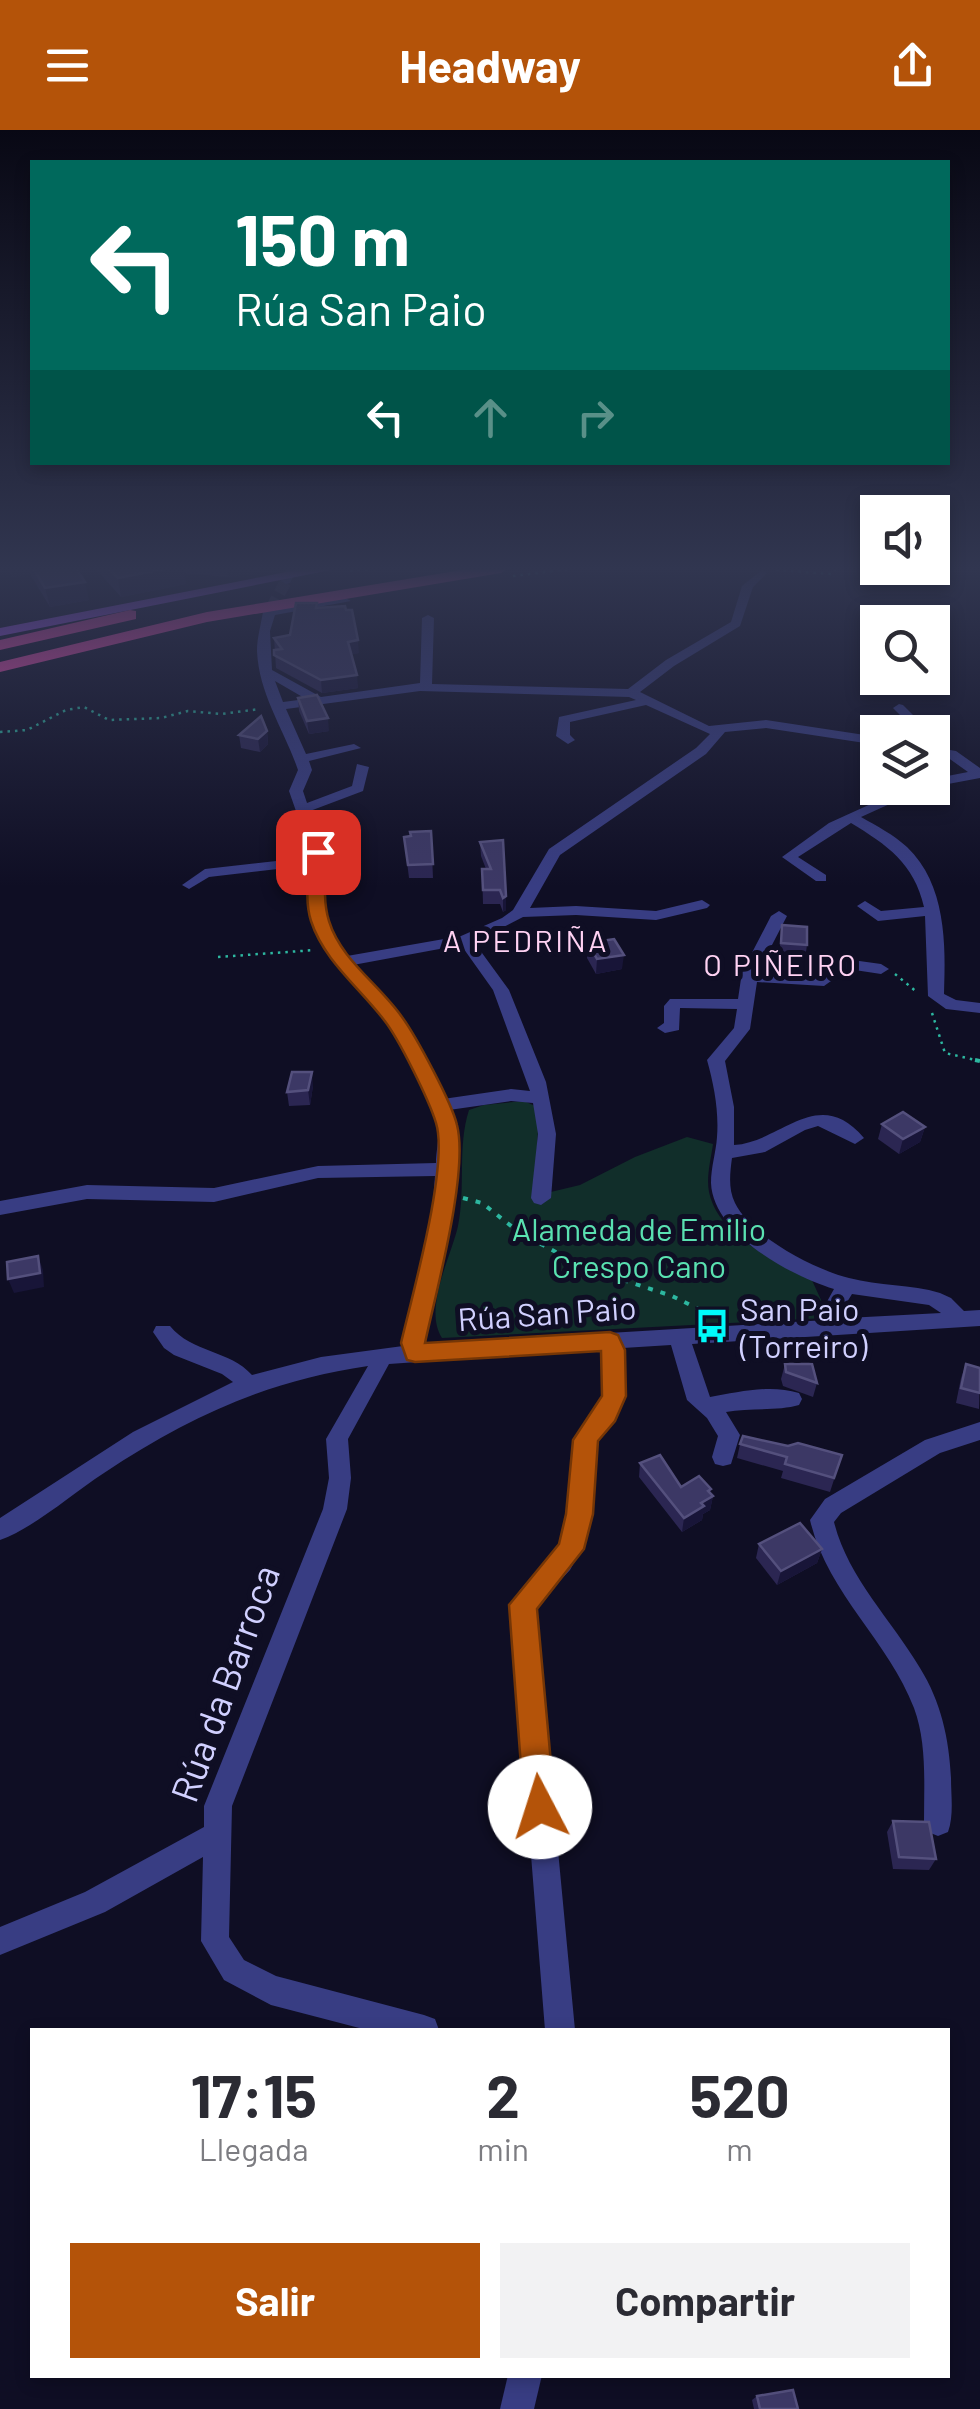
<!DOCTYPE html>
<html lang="es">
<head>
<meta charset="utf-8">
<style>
  :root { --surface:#fff; --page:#f2f2f3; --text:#2b2b33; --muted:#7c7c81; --accent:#b45309 }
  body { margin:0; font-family:Barlow,sans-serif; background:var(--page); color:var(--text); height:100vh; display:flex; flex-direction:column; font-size:38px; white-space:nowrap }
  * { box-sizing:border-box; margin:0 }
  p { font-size:32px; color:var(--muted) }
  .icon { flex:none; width:55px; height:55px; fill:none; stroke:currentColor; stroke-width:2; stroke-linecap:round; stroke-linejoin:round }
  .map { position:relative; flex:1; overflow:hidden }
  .drawer { position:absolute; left:30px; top:1898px; width:920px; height:350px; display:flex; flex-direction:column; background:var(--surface); border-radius:0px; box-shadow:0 5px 15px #0003 }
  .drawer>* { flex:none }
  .banner { position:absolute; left:30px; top:30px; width:920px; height:305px; border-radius:0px; box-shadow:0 5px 15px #0003; background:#00695c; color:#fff; overflow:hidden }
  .buttons { position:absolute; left:860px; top:365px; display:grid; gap:20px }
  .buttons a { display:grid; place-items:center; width:90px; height:90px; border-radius:0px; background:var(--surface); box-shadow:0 5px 15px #0003; font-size:50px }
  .pin { position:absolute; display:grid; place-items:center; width:85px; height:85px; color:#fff; margin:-42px; border-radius:20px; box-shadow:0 5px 15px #0006 }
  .me { position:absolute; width:110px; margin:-55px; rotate:355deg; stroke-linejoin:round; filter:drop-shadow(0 0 8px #0008) }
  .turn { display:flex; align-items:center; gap:35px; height:210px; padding:0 40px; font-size:45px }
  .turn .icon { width:130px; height:130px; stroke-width:2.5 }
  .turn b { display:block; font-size:70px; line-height:85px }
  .lanes { display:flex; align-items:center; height:95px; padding:0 40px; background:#0003; justify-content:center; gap:50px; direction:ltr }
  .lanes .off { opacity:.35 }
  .eta { display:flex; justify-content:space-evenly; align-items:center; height:170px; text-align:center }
  .eta b { font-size:60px; font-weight:700; line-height:70px }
  .cta { display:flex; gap:20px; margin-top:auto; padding:20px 40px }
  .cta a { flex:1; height:115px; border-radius:0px; background:var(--accent); color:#fff; font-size:40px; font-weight:700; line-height:115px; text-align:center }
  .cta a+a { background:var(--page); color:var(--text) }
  header { display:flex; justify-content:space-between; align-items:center; height:130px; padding:0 40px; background:var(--accent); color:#fff; font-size:45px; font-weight:700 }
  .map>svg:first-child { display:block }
  .green { fill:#112e2a }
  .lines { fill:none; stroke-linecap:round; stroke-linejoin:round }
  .minor-tunnel { stroke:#2c2b45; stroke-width:12; stroke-dasharray:12 6; stroke-linecap:butt }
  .path-far1 { stroke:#2db7a0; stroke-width:2.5; stroke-dasharray:2.5 5; stroke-linecap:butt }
  .path { stroke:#2db7a0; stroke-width:4; stroke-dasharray:5 8; stroke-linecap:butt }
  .minor { fill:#383d83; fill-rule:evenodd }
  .major { fill:#af57ff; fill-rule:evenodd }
  .highway { fill:#ff4bb4; fill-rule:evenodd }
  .wall { fill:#2b2652 }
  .shaded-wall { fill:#181538 }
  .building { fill:#3c3865; stroke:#54507d; stroke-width:2.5 }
  .route { fill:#b45309; stroke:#753606; stroke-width:2.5 }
  .labels { text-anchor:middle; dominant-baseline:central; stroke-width:10; stroke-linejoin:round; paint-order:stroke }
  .far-neighbourhood-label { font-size:30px; letter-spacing:2.5px; fill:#ffd2f3; stroke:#0f0e24 }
  .park-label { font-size:32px; fill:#5ae1b1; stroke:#0f0e24 }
  .poi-label { font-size:32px; fill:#d1d0ff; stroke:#0f0e24; text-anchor:start }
  .street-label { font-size:32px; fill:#d1d0ff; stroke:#0f0e24 }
  .near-street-label { font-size:38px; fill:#d1d0ff; stroke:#0f0e24 }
</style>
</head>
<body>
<header><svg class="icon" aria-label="menu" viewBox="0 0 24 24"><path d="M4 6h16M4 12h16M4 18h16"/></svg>Headway<svg class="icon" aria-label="share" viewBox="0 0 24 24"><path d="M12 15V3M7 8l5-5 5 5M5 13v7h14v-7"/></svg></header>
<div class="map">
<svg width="980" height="2279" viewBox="0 0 980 2279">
  <rect width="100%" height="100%" fill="#0f0e24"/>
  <path class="green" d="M524,971L535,976L539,984L534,1066L580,1055L635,1027L687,1007L713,1014C711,1029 706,1047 709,1062C719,1107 772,1129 810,1146L828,1185L825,1188L442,1208C423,1179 451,1127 458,1096C466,1058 457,1017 469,980L484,975Z"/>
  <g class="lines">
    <path class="minor-tunnel" d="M271,479L286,451"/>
    <g class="path-far1">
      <path d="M776,440L832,444L836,438"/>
      <path d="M350,441L384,438"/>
      <path d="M513,446L578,438"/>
      <path d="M0,602L27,600L66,580L84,577L109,590L161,588L188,581L221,584L260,579"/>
      <path d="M218,827L315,820"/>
      <path d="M895,844L918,863"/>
      <path d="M932,883L945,923L980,931"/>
    </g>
    <g class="path">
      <path d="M975,930L980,931"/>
      <path d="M463,1068L482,1073L520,1103L586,1138L672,1166L713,1186"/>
    </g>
    <g class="minor">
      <path d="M287,438H297L290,453L286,454L281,451Z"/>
      <path d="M762,440L767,443L753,457L740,496L674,536L640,562L709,596L766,590L878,607V615L766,598L725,602L706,624L560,725L530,778L576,776L656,781L702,770L710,775L707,778L656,790L576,785L523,787L474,812L509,860L546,952L556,1004L551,1068L541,1075L534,1073L531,1068L538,1004L533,973L511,971L449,980L456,994L452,1084L424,1214L827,1190L824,1177L834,1159C791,1146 713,1104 711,1053C711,1037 716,1022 717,1007C719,981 714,955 707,930L734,898L737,879L680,878L679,900L665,903L657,898L664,893V876L670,869H738L742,842L771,786L779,781L787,786L758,842L819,847L845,829L881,834L889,839L881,844L848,839L824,856L757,852L750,899L725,931L734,977V1015C782,1012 818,954 864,1008L855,1014L818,996L805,1000L765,1022L732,1028C730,1043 728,1059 735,1073C752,1107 813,1139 849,1148C879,1156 911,1154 940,1163L951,1168L964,1181L980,1180V1196L692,1214L710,1267C739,1262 770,1254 799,1263L802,1269L799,1275C779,1281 749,1278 726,1282L740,1305L731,1334L723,1336L715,1334L712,1327L718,1306L707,1288L687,1270L671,1215L623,1218L626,1249L624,1269L595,1318L589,1393L583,1416L570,1440L535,1477L575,1900H545L511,1475L520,1460L559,1416L565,1393L573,1318L602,1269L605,1249L602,1219L389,1234L348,1309L351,1348L347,1379L232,1676L229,1807L244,1830L276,1846L424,1885L435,1889L439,1900H367L271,1875L224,1850L201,1811L203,1727L105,1782L0,1825V1797L85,1762L204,1697V1676L323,1379L329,1348L326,1309L368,1236C266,1251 189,1287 104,1343C73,1363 34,1398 0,1410V1388L133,1302L233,1252L222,1244L174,1225L164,1218L153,1202L156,1196H170C192,1223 230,1220 252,1245L321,1227L403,1216L432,1084L435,1046L318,1048L214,1072L87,1069L0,1085V1071L87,1055L214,1058L318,1036L436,1033C436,1021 440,1005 438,994C435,982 394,900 385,889C339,830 303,820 312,735L209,747L189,759L182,755L205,739L312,727L289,661L298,640C284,599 259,565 257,521C257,508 261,494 263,482L271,476L276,478L345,468L351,471L275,485L270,501L272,540L321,567L420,553L422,488L428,485L434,488L432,554L628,559L666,530L731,492L742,456ZM275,551L306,569L283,572ZM420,561L629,567L636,570L559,587L556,606L568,614L575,610L570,605V592L646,575L710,604L696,618L549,719L513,780L502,788L461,806L347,826L329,794L324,771L327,730L310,681L363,661L369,637L357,634L352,656L307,673L303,661L312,640L309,631L361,618L354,614L306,624L286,579ZM461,815L493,860L530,961L511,959L443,969L403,890L353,835ZM852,1164L929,1175L941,1183L847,1188L844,1177Z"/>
      <path d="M899,574L903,575L930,602H917L893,578Z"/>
      <path d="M932,617L956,621L980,638V648L932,657V649L968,642L947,627L932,625Z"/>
      <path d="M906,658H925L861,687C877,696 894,705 907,717C946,754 946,814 944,864L956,870L980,873V883L946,879L928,866L925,786L878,791L857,776L865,771L881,781L924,777C914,733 887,715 851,693L798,727L826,745V751H816L782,727L829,693Z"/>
      <path d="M980,1292V1310L940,1323L841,1383L834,1392C848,1448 891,1489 920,1538C941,1572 949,1608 951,1648C951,1666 954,1685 948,1702L938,1706L928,1702L924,1692C924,1654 927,1613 914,1578C888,1510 827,1463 810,1390L825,1369L925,1310Z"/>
      <path d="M508,2245H542L534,2279H500Z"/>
    </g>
    <path class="major" d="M307,438H341L0,506V498Z"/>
    <g class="highway">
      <path d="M474,438H509L501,443L207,492L0,542V532L207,482Z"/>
      <path d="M130,480L136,481V489L0,520V510Z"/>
    </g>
  </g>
  <g class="wall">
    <path d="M8,438H76L89,470L50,477L30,444L12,447Z"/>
    <path d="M95,438H260V442L228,447L184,443L186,454L121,467Z"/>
    <path d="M317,473L318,477L359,523L351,524L358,558L322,563L276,538L274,508L290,505Z"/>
    <path d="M298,568L329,601L309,604L299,581Z"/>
    <path d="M267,601L268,614L260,622L241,618L239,605Z"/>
    <path d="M431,701L433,748H409L404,707Z"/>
    <path d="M503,710L506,780L503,782L500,774H483L482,739H486L481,726L480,712Z"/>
    <path d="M782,795L807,815L805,829L779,827Z"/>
    <path d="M588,813L622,839L596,844L587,828Z"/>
    <path d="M313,956L310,975L289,976L287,962Z"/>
    <path d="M882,994L925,997L920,1012L899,1024L878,1009Z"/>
    <path d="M785,1234L817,1253L813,1267L783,1256L781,1249Z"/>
    <path d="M966,1234L980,1238L979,1279L956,1273L961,1248Z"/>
    <path d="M740,1314L788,1316L842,1325L830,1362L781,1348L783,1341L737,1328Z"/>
    <path d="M640,1333L681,1357L710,1363L713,1366L710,1380L703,1384L702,1390L682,1402L639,1347Z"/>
    <path d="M759,1414L822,1419L817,1433L777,1455L756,1428Z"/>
    <path d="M893,1691L936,1729L929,1740L893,1739L887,1702Z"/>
    <path d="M757,2266L798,2279H754L752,2270Z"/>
  </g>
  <g class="shaded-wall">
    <path d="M10,438H29L30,444L12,447Z"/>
    <path d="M170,438H183L186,454L121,467L118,448Z"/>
    <path d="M227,438H260V442L228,447Z"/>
    <path d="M85,452L89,470L50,477L45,458Z"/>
    <path d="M358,510L359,523L349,525L348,512Z"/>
    <path d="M357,545L358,558L322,563L321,550Z"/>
    <path d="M328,588L329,601L309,604L307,591Z"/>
    <path d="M267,601L268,614L260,622L258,609Z"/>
    <path d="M506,766V780L503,782V768Z"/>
    <path d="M624,825L622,839L596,844L597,829Z"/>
    <path d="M312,942L313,956L310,975L308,960Z"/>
    <path d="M925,997L920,1012L899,1024L903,1009Z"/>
    <path d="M38,1126L43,1140L44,1157L14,1163L8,1149Z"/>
    <path d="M711,1359L710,1368L713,1366L710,1380L703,1384L702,1390L682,1402L684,1388Z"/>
    <path d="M822,1419L817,1433L777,1455L781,1441Z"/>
  </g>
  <g class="building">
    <path d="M33,438H76L85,452L45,458Z"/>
    <path d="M108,438H170L118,448Z"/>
    <path d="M296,473H317L316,478L345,476L346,480H352L358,510L348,512L357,545L321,550L274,525V520L282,519L274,508L290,505Z"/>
    <path d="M317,565L328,588L307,591L298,568Z"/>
    <path d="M261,586L267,601L258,609L239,605Z"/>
    <path d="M431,701L433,734L408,735L404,707L411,706L410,702Z"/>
    <path d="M503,710L506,766L503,768L500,760H483L482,739H491L480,712Z"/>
    <path d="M782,795L807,797V815L781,813Z"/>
    <path d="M614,809L624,825L597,829L588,813Z"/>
    <path d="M292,942H312L308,960L287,962Z"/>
    <path d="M903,982L925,997L903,1009L882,994Z"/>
    <path d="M38,1126L40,1143L8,1149L7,1132Z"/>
    <path d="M785,1234H812L817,1253L786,1242Z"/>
    <path d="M966,1234L980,1238V1263L961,1258Z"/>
    <path d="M743,1306L788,1316L798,1313L842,1325L834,1348L785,1334L787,1327L740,1314Z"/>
    <path d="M660,1325L681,1357L699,1346L711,1359L708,1361L713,1366L701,1373L704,1376L684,1388L640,1333Z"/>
    <path d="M800,1393L822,1419L781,1441L759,1414Z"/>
    <path d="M893,1691L929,1692L936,1729L899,1727Z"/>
    <path d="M793,2260L798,2279H760L757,2266Z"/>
  </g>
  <linearGradient id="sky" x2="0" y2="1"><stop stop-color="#080814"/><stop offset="0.58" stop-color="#313650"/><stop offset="1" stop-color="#313650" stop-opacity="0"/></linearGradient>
  <rect width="980" height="757" fill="url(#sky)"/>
  <path class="route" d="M318,718L327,722C326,745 322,769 329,791C341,830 379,854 402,887C416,906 452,973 457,995C469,1042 436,1162 425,1213L610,1202L618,1205L625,1220L626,1266L615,1291L598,1311L593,1384L584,1419L537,1479L555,1677L550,1688L540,1692L529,1688L524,1677L509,1475L559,1414L566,1384L573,1310L602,1266L601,1221L415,1232L407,1230L401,1213C412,1166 449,1035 436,993C429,970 399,909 384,890C360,858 324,831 311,791C304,769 309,745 310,722Z"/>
  <defs>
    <g id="bus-bare" transform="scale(2.7)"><path d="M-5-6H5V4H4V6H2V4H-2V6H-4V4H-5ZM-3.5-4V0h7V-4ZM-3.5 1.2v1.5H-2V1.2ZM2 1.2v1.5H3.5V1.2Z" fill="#00fbfb" stroke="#0f0e24" stroke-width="2.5" paint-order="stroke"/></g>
  </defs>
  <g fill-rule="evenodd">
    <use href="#bus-bare" x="712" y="1196"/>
  </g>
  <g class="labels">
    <g class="far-neighbourhood-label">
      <text x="526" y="810">A PEDRIÑA</text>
      <text x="781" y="834">O PIÑEIRO</text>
    </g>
    <g class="park-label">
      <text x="639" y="1098">Alameda de Emilio<tspan x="639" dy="37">Crespo Cano</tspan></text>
    </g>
    <g class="poi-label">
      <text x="740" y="1178">San Paio<tspan x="740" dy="37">(Torreiro)</tspan></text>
    </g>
    <g class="street-label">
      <text transform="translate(547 1182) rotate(-4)">Rúa San Paio</text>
    </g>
    <g class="near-street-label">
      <text transform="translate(224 1553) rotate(-70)">Rúa da Barroca</text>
    </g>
  </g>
</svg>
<div class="buttons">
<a><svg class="icon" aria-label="sound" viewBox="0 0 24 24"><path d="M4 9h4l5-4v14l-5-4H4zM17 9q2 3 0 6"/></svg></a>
<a><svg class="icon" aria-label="search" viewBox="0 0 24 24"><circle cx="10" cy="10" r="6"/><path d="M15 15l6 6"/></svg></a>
<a><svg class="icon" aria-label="layers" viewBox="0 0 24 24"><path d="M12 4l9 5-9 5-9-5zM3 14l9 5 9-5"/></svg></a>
</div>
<div class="pin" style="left:318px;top:722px;background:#d93025"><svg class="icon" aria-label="arrive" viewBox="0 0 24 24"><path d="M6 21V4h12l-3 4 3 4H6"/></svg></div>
<svg class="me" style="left:540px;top:1677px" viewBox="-20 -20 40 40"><circle r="19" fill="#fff"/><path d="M0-13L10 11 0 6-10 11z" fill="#b45309"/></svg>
<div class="banner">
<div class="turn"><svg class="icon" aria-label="left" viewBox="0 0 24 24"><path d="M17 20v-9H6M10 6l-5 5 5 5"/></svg><div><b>150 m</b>Rúa San Paio</div></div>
<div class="lanes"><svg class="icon" aria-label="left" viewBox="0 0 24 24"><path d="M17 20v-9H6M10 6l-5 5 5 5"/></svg><svg class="icon off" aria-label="ahead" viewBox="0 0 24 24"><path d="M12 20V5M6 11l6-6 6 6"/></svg><svg class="icon off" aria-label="right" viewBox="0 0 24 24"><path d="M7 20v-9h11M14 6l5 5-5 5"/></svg></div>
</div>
<section class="drawer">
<div class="eta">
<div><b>17:15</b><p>Llegada</p></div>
<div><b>2</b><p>min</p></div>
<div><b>520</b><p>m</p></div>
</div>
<div class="cta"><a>Salir</a><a>Compartir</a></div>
</section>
</div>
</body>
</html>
